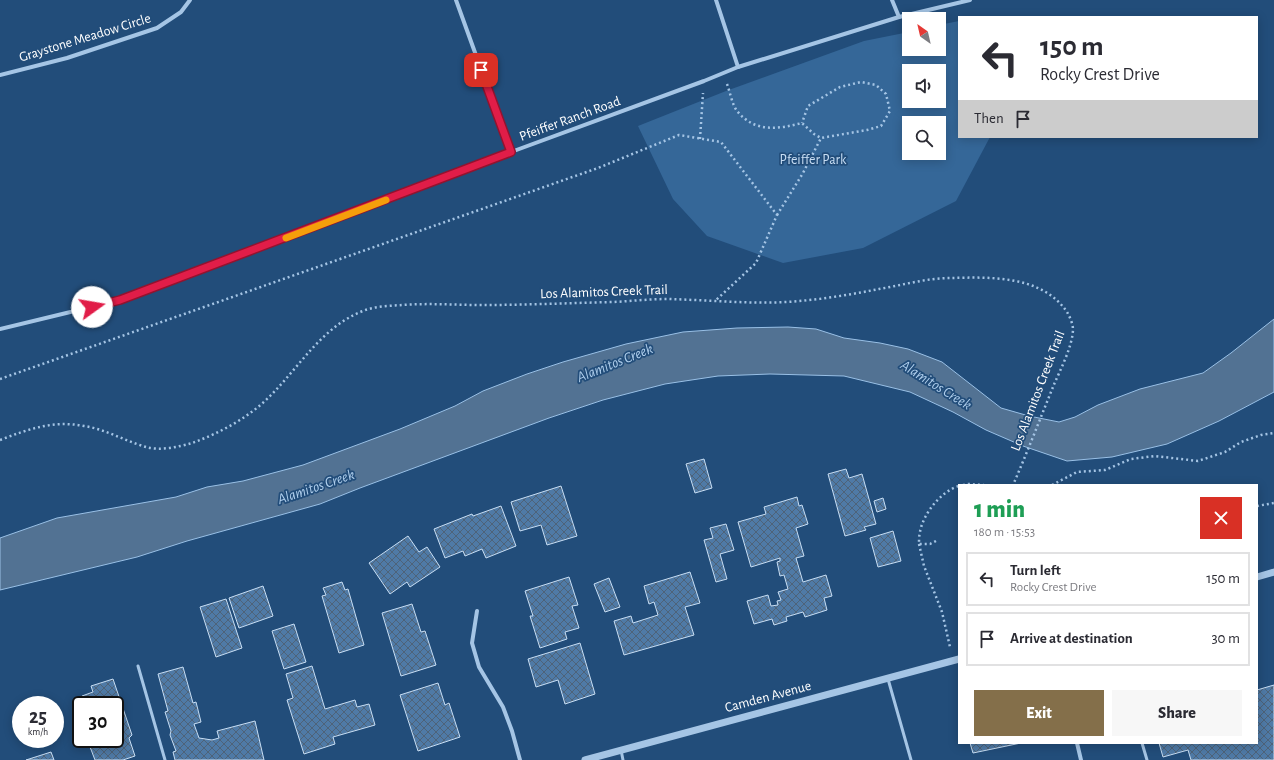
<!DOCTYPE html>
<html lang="en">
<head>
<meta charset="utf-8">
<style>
  :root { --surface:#fff; --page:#f7f7f7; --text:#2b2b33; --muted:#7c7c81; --line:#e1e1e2; --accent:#846f4a }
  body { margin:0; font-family:"Alegreya Sans",sans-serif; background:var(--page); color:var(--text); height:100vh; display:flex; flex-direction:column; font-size:15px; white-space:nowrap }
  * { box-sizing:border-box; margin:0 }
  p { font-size:13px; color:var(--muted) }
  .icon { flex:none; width:22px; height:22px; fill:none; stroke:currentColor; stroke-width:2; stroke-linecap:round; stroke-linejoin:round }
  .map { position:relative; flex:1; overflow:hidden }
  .panel { position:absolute; left:958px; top:484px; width:300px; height:260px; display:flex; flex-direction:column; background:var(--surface); border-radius:0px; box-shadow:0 2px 10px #0003 }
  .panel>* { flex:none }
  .top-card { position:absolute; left:958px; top:16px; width:300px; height:122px; border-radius:0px; box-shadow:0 2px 10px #0003; background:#fff; color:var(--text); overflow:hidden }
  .needle { width:26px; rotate:326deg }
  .controls { position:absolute; left:902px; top:12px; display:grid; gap:8px }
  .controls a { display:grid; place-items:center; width:44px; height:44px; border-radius:0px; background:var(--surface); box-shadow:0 2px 10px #0003; font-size:20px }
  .speed { position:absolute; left:12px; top:696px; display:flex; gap:8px; font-size:20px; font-weight:700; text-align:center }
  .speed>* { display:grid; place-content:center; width:52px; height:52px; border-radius:50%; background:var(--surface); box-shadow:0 2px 10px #0003; line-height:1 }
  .speed small { font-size:10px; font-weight:400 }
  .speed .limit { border:2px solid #111; border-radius:6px; background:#fff; color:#111 }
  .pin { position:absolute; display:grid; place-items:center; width:34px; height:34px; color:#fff; margin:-17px; border-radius:8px; box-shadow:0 2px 6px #0006 }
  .me { position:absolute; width:44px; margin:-22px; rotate:77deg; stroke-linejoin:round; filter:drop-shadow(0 0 3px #0008) }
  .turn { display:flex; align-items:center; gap:14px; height:84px; padding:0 16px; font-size:18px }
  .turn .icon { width:52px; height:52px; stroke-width:2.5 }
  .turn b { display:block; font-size:28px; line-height:34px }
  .then { display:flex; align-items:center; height:38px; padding:0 16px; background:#0003; gap:8px; font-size:15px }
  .round { display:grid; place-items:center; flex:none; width:42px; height:42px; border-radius:0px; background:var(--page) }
  .overview { display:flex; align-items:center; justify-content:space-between; height:68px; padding:0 16px }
  h1 { font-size:24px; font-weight:800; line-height:30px; color:#1e9e55 }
  .primary-button { display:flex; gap:8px; margin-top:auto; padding:8px 16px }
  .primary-button a { flex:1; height:46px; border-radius:0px; background:var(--accent); color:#fff; font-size:16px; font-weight:800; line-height:46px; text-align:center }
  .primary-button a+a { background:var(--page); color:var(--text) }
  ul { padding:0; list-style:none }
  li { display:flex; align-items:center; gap:12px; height:54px; margin:0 8px 6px; padding:0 8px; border:2px solid var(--line); border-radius:0px }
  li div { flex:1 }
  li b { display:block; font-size:15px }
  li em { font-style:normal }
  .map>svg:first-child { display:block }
  .park { fill:#356798; fill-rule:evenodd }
  .water { fill:#527293; stroke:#99c0e6 }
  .building { fill:url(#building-cross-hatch); stroke:#c8def4 }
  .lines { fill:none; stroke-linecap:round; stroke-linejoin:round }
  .path { stroke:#a5c5e5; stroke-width:2.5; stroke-dasharray:2 3; stroke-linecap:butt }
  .service { stroke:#a5c5e5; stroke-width:3 }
  .minor { stroke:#a5c5e5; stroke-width:4 }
  .tertiary { stroke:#a5c5e5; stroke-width:7 }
  .route-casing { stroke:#92132f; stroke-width:10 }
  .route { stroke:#e11d48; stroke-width:7 }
  .slow { stroke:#f59e0b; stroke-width:7 }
  .labels { text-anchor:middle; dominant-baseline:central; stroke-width:3.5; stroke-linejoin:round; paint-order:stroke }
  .street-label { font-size:14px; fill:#fff; stroke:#224d7a }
  .park-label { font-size:14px; fill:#c8def4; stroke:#224d7a }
  .water-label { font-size:15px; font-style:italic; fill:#b0cfed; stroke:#224d7a }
</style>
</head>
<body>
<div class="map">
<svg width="1274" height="760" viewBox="0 0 1274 760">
  <defs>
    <pattern id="building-cross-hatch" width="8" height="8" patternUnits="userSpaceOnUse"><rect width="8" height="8" fill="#4f7aa6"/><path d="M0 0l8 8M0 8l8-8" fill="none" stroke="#4e6379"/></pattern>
  </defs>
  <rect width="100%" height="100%" fill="#224d7a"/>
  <path class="park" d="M959,21V137H990L956,201L863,248L783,263L707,236L673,199L638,126L726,91L864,41L909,32V49H939V25ZM909,71H939V101H909ZM909,123H939V153H909Z"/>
  <path class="water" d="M1274,319V392L1219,421L1167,444L1112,457L1067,461L1023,446L986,430L953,412L910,392L844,376L770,374L718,376L665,384L603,400L549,418L360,488L320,504L187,541L137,557L0,590V538L57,518L176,497L207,487L243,481L303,465L400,429L455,406L483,391L527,374L563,362L626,344L683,332L737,328L788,327L816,329L844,338L880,343L908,349L942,362L1001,408L1029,416L1059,422L1075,417L1098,405L1140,389L1203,373L1231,353Z"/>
  <g class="building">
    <path d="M704,459L712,488L695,493L686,464Z"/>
    <path d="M846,469L849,478L862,474L876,524L864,527L866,530L845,536L828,474Z"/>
    <path d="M561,486L577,536L547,545L541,525L520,531L511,502Z"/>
    <path d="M797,497L799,506L802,505L808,524L796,528L804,556L796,558L803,582L826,575L832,596L824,598L827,610L805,617L803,612L786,617L787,621L774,625L772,619L754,624L747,601L768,595L771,606L778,605L777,601L781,600L778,592L788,589L784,575L780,576L777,562L780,561V558L751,567L738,522L766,514L764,507Z"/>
    <path d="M883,498L886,509L877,512L874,501Z"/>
    <path d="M501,506L516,546L486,558L482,549L465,556L463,551L445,558L434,529L472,514L473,516Z"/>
    <path d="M726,524L734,550L720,554L727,579L716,582L704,540L713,538L710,528Z"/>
    <path d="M893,531L901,561L878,567L870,538Z"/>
    <path d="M408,536L419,552L427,547L440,567L410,587L407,582L390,594L369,563Z"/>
    <path d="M690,572L700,603L685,607L694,635L624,655L614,621L631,616L633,623L658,615L654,602L649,604L644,586Z"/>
    <path d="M569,577L578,605L572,606L579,628L565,632L567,639L540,648L530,616H533L525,591Z"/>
    <path d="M609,578L620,607L605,612L594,584Z"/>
    <path d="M342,582L345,590L348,589L364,645L339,653L322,596L326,595L323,588Z"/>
    <path d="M263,586L273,616L239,628L229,598Z"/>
    <path d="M226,599L242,648L216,657L200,607Z"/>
    <path d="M412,604L421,632L425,631L436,665L401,676L382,613Z"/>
    <path d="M294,624L306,662L284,669L272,631Z"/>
    <path d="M580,643L595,694L565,704L558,680L536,687L528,659Z"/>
    <path d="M312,666L325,709L355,700L357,707L369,704L375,725L333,737L335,744L304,754L287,700L293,698L286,674Z"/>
    <path d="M183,667L193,703L196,702L201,722L194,724L199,738L212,740L219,738L217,731L255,721L264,760H175L173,752L176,751L170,735L171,731L165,712L168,711L158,674Z"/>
    <path d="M113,679L132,735L129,738L135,756L123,760H95L87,739H115V705H85L82,696L93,692L91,686Z"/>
    <path d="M438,683L445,705L449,703L460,737L418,751L400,695Z"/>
    <path d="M1274,685V760H1191L1188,750L1163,757L1159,743H1257V690Z"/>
    <path d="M970,743H1021L973,753Z"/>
    <path d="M51,752L54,760H26Z"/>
  </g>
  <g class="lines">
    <g class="path">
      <path d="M727,84C730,92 732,104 737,111C755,133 778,129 802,123L814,134L821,138L867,130L881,126L890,111L886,94L876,85L861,82L840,87L808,106L802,123"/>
      <path d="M700,139L703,93"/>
      <path d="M777,215L803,173L821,138"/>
      <path d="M0,379L598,168L679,135L721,142L777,215L756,263L715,301"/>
      <path d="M0,440C29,429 53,420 84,426C105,429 125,441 146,447C160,451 178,447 192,443C220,433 250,417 271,395C300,366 323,326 363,311C375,306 389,306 402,305C429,303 455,305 482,305C526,305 570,303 614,302C632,301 650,299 668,299C707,300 747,304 787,302C818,300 849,295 879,289C903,285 927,278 951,278C990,277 1042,275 1067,312C1070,317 1073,324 1073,330C1072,348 1060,370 1053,387C1040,419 1027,453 1013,485"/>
      <path d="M963,485L968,484L984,485"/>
      <path d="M1052,485L1077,472L1105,470L1131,459L1155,456L1198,461L1225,452L1241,442L1261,435L1274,433"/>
      <path d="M1257,506L1274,503"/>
      <path d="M936,541L930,544H919C919,540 919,536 920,532C923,514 941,491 959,486"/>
      <path d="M919,544L924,566L942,612L950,647"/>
    </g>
    <g class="service">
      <path d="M138,666L165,760"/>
      <path d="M888,679L911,760"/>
      <path d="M1142,743L1147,760"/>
      <path d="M621,750L623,760"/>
    </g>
    <g class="minor">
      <path d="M456,0L511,152"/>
      <path d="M716,0L738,67"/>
      <path d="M892,0L899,17"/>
      <path d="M0,75L67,58L157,28L181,12L190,0"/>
      <path d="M0,329L120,300L511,152L704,81L738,67L899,17L970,0"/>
      <path d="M477,611L472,643L479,667L503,707L512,731L520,760"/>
      <path d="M1077,743L1081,760"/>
    </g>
    <g class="tertiary">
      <path d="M1257,577L1274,572"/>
      <path d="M585,760L959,659"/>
    </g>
  </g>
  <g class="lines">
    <g class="route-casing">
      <path id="route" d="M92,307L120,300L511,152L481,70"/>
    </g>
    <use href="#route" class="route"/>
    <path class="slow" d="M286,238L386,200"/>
  </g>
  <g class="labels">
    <g class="street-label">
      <text transform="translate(85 38) rotate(-17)">Graystone Meadow Circle</text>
      <text transform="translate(570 119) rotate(-20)">Pfeiffer Ranch Road</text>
      <text transform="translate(604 292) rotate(-2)">Los Alamitos Creek Trail</text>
      <text transform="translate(1038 391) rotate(-69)">Los Alamitos Creek Trail</text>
      <text transform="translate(768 697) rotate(-15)">Camden Avenue</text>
    </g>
    <g class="park-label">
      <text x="813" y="160">Pfeiffer Park</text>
    </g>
    <g class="water-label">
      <text transform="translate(615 363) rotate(-22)">Alamitos Creek</text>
      <text transform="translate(936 385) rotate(32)">Alamitos Creek</text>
      <text transform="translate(316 487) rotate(-19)">Alamitos Creek</text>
    </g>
  </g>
</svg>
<div class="controls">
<a><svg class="needle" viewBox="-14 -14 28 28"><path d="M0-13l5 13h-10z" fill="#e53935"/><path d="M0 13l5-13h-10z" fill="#7c7c81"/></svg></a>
<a><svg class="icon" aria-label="sound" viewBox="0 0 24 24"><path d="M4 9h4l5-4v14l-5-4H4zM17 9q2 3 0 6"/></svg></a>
<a><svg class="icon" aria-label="search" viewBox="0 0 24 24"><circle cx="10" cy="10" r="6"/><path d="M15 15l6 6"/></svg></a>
</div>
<div class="speed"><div>25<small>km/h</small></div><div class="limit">30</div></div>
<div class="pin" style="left:481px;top:70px;background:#d93025"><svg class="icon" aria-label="arrive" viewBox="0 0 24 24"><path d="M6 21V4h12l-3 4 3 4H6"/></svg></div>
<svg class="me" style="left:92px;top:307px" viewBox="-20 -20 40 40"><circle r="19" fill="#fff"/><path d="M0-13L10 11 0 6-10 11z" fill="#e11d48"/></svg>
<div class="top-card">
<div class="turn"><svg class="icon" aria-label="left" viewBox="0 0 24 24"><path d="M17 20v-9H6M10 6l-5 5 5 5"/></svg><div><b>150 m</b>Rocky Crest Drive</div></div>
<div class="then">Then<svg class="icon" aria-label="arrive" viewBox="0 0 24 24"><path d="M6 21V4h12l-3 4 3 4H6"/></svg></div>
</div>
<section class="panel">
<div class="overview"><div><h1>1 min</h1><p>180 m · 15:53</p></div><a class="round" style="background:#d93025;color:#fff"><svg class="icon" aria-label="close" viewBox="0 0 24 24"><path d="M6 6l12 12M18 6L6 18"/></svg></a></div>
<ul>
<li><svg class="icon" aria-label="left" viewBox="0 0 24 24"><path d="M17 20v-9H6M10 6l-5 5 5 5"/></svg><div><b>Turn left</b><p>Rocky Crest Drive</p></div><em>150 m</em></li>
<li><svg class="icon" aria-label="arrive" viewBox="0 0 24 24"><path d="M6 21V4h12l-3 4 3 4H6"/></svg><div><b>Arrive at destination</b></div><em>30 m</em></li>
</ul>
<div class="primary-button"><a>Exit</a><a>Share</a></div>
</section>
</div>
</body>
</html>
